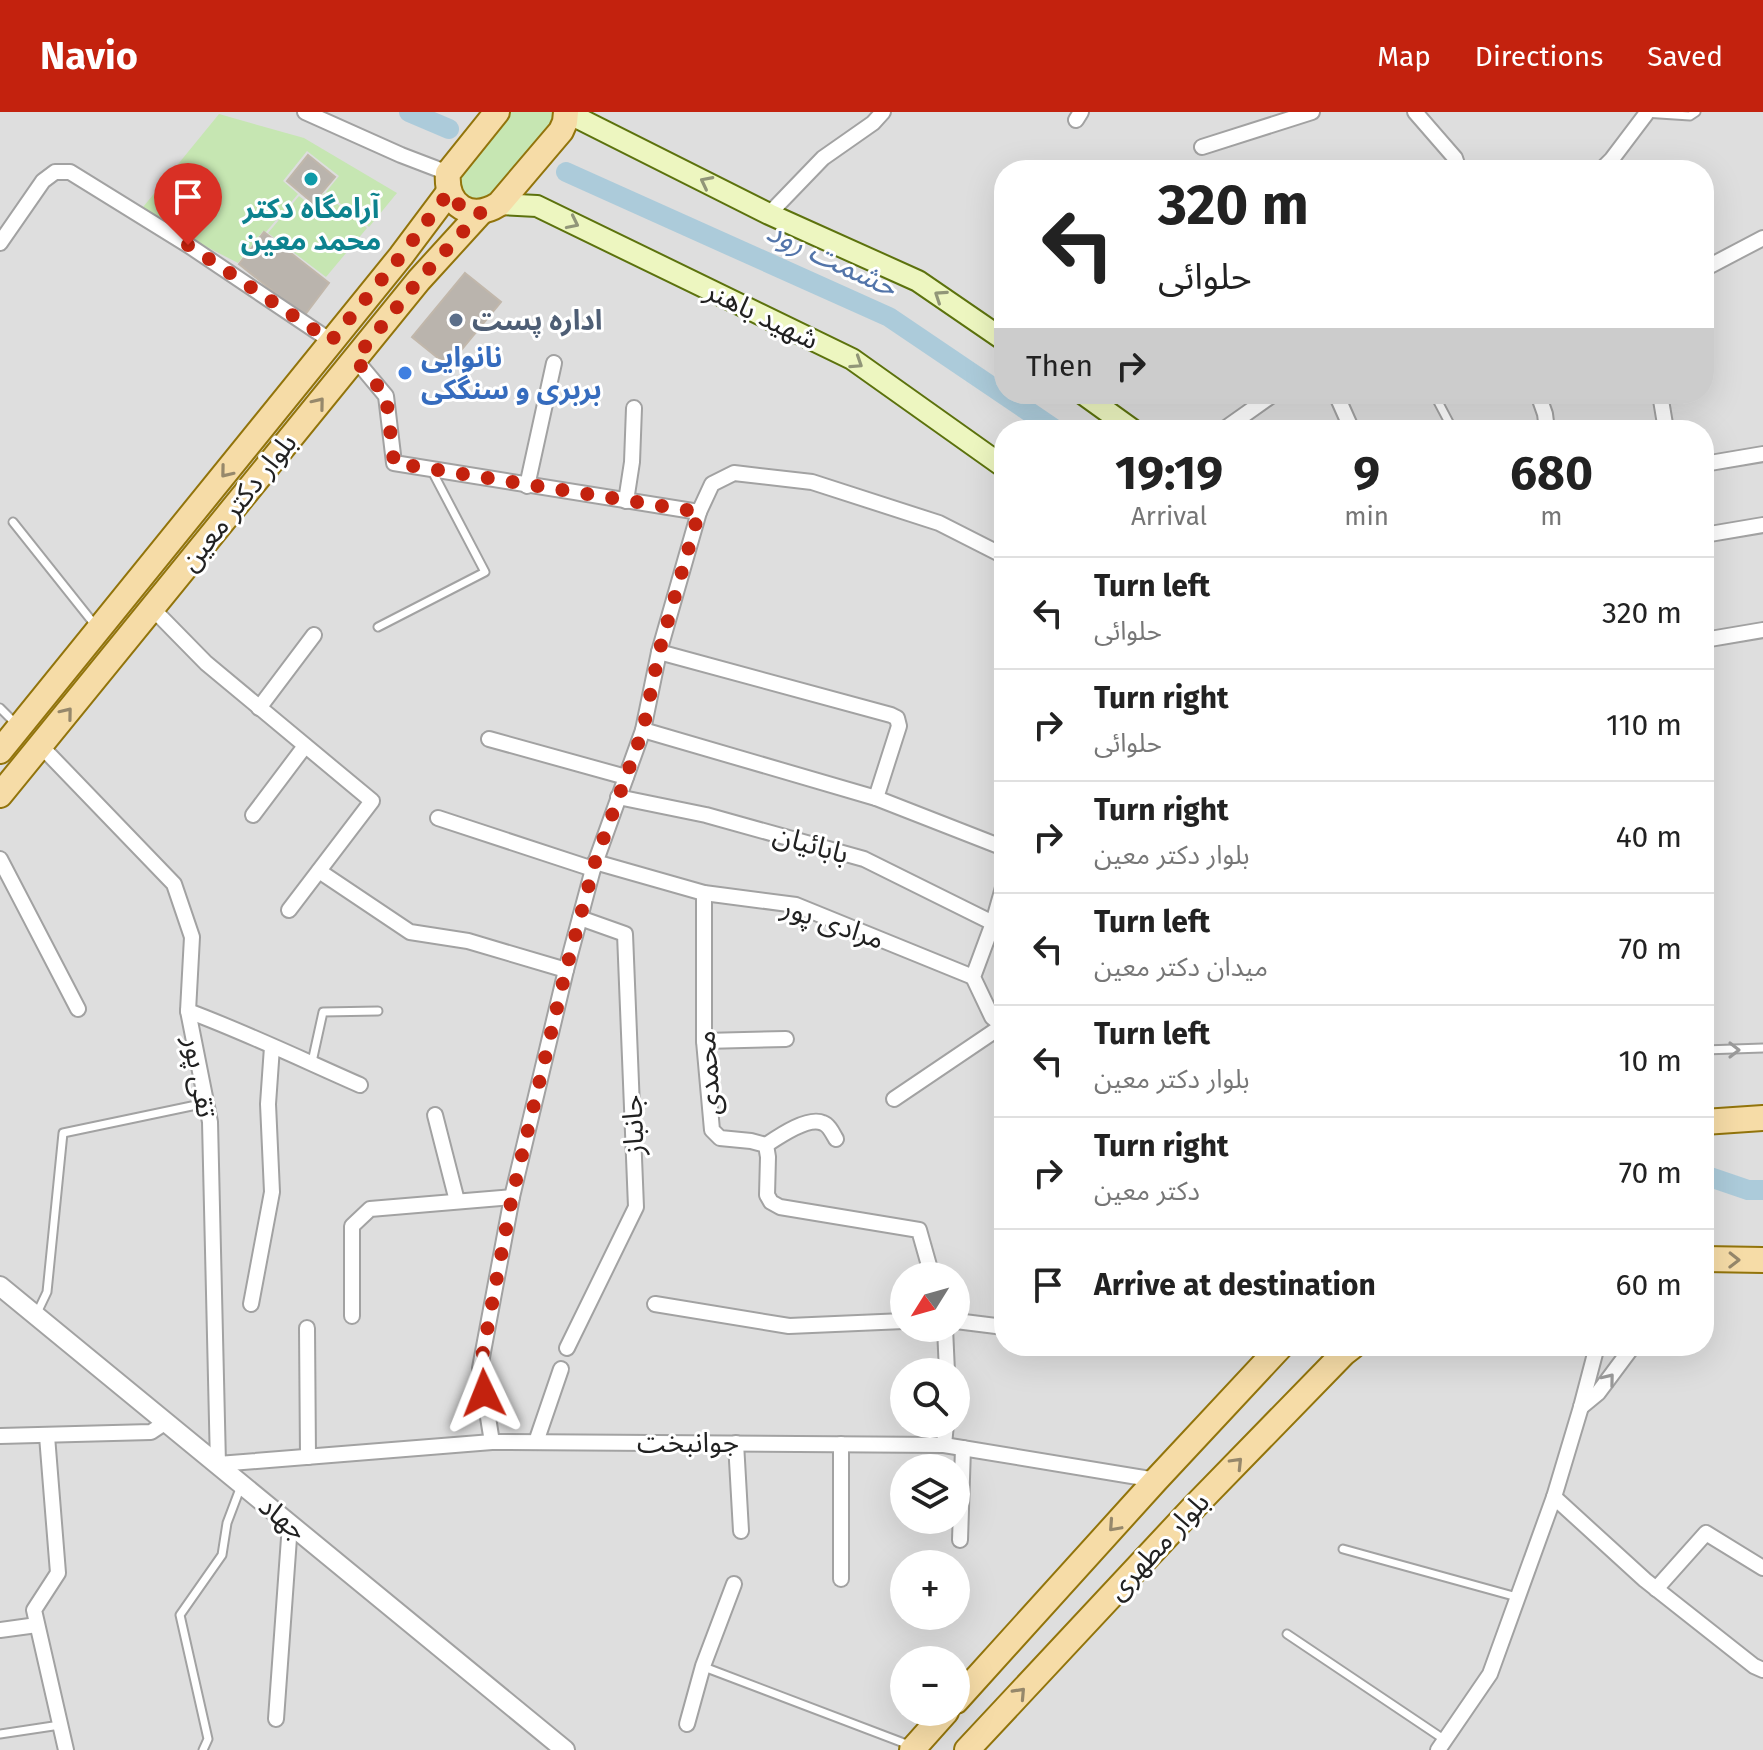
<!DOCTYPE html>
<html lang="en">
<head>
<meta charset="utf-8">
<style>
  :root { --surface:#fff; --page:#f2f2f2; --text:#222; --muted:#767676; --line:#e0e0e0; --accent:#c3220e }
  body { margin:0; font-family:"Fira Sans","Noto Sans Arabic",sans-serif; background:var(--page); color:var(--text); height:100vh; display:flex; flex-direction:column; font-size:30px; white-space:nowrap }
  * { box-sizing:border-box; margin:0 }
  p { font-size:26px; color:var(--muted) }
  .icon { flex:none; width:44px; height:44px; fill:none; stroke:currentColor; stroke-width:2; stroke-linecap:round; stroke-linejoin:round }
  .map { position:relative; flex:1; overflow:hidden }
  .details { position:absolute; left:994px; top:308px; width:720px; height:936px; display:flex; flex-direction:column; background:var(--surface); border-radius:32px; box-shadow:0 8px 32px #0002 }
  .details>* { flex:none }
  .banner { position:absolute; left:994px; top:48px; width:720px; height:244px; border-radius:32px; box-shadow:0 8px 32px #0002; background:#fff; color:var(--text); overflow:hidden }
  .needle { width:52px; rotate:233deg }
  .tools { position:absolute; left:890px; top:1150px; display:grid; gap:16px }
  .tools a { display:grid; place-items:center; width:80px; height:80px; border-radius:50%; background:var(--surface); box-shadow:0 8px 32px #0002; font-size:40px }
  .pin { position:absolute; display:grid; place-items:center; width:68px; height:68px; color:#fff; margin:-82px -34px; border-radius:50% 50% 50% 0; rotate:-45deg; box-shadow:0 0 8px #0007 }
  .pin .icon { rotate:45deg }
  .me { position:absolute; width:88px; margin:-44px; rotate:358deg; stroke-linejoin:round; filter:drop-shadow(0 0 6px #0008) }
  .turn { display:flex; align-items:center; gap:28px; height:168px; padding:0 32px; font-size:36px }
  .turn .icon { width:104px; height:104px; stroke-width:2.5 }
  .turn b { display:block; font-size:56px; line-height:68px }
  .then { display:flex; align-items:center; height:76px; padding:0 32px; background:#0003; gap:16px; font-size:30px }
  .eta { display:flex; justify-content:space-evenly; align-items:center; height:136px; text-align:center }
  .eta b { font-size:48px; font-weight:700; line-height:56px }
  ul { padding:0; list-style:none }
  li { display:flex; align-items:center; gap:24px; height:112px; padding:0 32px; border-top:2px solid var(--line) }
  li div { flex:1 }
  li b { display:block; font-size:30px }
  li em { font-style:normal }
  header { display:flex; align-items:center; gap:48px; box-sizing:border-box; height:112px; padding:0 40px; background:var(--accent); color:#fff }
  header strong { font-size:38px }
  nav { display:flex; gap:44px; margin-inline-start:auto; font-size:28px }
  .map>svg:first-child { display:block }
  .residential { fill:#dedede; fill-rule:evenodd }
  .grass { fill:#c6e6b2 }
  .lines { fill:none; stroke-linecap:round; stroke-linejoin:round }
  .canal { stroke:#accbda; stroke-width:20 }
  .building { fill:#bab4ad; stroke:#c1b7ab; stroke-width:2 }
  .service-casing { stroke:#a2a2a2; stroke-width:11 }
  .minor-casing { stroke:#a2a2a2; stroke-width:18 }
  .tertiary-casing { stroke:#a2a2a2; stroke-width:22 }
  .secondary-casing { stroke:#5c720d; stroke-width:24 }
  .primary-casing { stroke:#92740b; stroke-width:28 }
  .service { stroke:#fff; stroke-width:7 }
  .minor { stroke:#fff; stroke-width:14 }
  .tertiary { stroke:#fff; stroke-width:18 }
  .secondary { stroke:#edf6c0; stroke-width:20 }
  .primary { stroke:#f6dca7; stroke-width:24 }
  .oneway { stroke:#919678 }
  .oneway2 { stroke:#96886b }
  .oneway3 { stroke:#9b9b9b }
  .route { stroke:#c3220e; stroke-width:14; stroke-dasharray:0 25.2 }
  .culture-dot { fill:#0f9aa8; stroke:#fff; stroke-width:3 }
  .service-dot { fill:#5c6f8a; stroke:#fff; stroke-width:3 }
  .shop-dot { fill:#3f7fe0; stroke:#fff; stroke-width:3 }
  .labels { text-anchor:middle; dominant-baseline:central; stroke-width:6; stroke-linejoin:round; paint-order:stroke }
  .culture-label { font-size:28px; font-weight:bold; fill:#0d838f; stroke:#fff }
  .street-label { font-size:28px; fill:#212121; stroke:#fff }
  .service-label { font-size:28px; font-weight:bold; fill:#4e5e75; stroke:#fff; text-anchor:start }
  .shop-label { font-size:28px; font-weight:bold; fill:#366cbe; stroke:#fff; text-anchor:start }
  .water-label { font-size:30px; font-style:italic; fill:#5375aa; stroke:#fff }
</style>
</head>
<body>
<header>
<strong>Navio</strong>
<nav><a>Map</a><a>Directions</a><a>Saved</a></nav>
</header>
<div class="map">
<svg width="1763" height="1638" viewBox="0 0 1763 1638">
  <rect width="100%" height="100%" fill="#f0eee8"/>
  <path class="residential" d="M0,0H1763V1638H0ZM1004,58H1704V282H1004ZM1004,318H1704V1234H1004ZM904,1164H956V1216H904ZM904,1260H956V1312H904ZM904,1356H956V1408H904ZM904,1452H956V1504H904ZM904,1548H956V1600H904Z"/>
  <g class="grass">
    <path d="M508,0H556L555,12L495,84L472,89L460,79L458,58Z"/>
    <path d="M219,2L304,26L397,81L369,115L326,80L339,64L307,39L283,69L298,82L266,120L263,119L238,151L139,100Z"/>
    <path d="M324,81L367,116L326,165L268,121L299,84L313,95Z"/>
  </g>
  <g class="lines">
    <g class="canal">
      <path d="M409,0L449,17"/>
      <path d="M566,60L889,205L1056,318"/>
      <path d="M1704,1063L1748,1078H1763"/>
    </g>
  </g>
  <g class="building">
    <path d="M308,43L335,65L313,91L287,69Z"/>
    <path d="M264,120L329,171L304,204L239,152Z"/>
    <path d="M465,161L501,190L448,254L412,225Z"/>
  </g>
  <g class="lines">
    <g class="service-casing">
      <g id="service">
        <path d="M1644,1L1690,4L1696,0"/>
        <path d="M1434,282L1453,318"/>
        <path d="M13,410L95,513"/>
        <path d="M378,515L485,460L432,359"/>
        <path d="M0,596L15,611"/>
        <path d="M1704,938L1763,936"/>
        <path d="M312,950L323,900L378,899"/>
        <path d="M37,1201L47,1180L63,1021L206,991"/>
        <path d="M1343,1437L1517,1485"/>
        <path d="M1287,1522L1445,1628"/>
        <path d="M704,1555L909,1633"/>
        <path d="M0,1622L60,1613"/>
        <path d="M203,1638L208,1627L180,1503L222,1443L227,1411L241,1374"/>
      </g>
    </g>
    <g class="minor-casing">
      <g id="minor">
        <path d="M305,0L401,43L448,61"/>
        <path d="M1415,0L1455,46L1459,58"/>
        <path d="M1076,8L1081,0"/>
        <path d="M1202,35L1312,0"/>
        <path d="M1601,58L1612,47L1646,2"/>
        <path d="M769,102L823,46L873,11L883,0"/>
        <path d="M0,131L43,69L55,60H70L188,133L331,229"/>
        <path d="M1704,157L1763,126"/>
        <path d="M355,247L386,284L394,351L699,400L659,540L643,618L593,757L566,858L512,1085L480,1256L492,1330"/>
        <path d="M1336,282L1352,318"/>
        <path d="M1538,282L1545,302L1547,318"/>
        <path d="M1660,282L1666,318"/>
        <path d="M1223,318L1271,284"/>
        <path d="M1704,352L1763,342"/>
        <path d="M527,374L554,251"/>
        <path d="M626,389L632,350L634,296"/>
        <path d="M699,400L712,372L734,361L812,370L939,411L1004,444"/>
        <path d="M1704,423L1763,413"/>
        <path d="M152,496L206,551L372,689L289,798"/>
        <path d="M1704,528L1763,518"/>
        <path d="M659,540L891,603L897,606L899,614L876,686"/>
        <path d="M259,596L314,523"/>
        <path d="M643,618L876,686L1004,736"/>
        <path d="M489,627L626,665"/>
        <path d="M41,634L174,772L192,825L188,899L210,1010L218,1352L492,1330L944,1333L1156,1368"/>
        <path d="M618,685L706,703L864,747L993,811"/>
        <path d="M253,703L305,634"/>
        <path d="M438,706L593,757"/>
        <path d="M0,747L78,897"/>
        <path d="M595,750L704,781L796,793L973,865"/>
        <path d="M319,759L410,820L468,829L566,858"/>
        <path d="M1004,772L993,811L973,865L992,905L1004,915"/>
        <path d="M704,781V929L712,1018L720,1026L751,1029L766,1033L768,1045L767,1083L771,1090L780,1095L919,1118L932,1164"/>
        <path d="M188,899C247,921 303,948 360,973"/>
        <path d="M704,929L786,927"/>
        <path d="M894,987L1002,914"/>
        <path d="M435,1003L457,1089"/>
        <path d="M766,1033C778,1025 808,1004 823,1011C829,1013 833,1022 836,1027"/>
        <path d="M251,1192L272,1080L268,992L272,935"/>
        <path d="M655,1192L789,1214L904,1209"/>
        <path d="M352,1204V1114L370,1097L512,1085"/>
        <path d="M956,1209L1004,1215"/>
        <path d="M307,1216L308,1345"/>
        <path d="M945,1216L947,1260"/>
        <path d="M567,1236L636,1095L625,822L580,806"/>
        <path d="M1581,1295L1598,1281L1633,1234"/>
        <path d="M0,1324L151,1320L166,1310"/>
        <path d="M47,1324L58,1461L34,1498L66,1638"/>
        <path d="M536,1330L561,1257"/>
        <path d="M736,1331L741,1419"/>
        <path d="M944,1333L946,1312"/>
        <path d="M1554,1385L1645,1468L1754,1554L1763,1558"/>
        <path d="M960,1428L963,1336"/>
        <path d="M841,1467V1332"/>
        <path d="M1656,1477L1706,1421L1763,1456"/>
        <path d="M0,1518L37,1513"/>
        <path d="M276,1607L290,1412"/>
        <path d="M687,1612L703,1554L734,1472"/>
        <path d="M1438,1638L1490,1562L1554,1385L1581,1295L1597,1234"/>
      </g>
    </g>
    <g class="tertiary-casing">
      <path id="tertiary" d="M0,1174L565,1638"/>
    </g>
    <g class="secondary-casing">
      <g id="secondary">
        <path d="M566,0L769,102L918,169L1004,228"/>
        <path d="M499,92L537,94L852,247L1004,355"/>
        <path d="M1083,282L1133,318"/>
      </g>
    </g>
    <g class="primary-casing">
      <g id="primary">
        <path d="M497,0L448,61C445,94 471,110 499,92L561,19L565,10L566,0"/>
        <path d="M0,639L401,144L449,80"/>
        <path d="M0,683L419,168L481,100"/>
        <path d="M1704,1010L1763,1006"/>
        <path d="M1704,1147L1763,1148"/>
        <path d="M956,1589L1156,1368L1281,1234"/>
        <path d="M912,1638L946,1600"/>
        <path d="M967,1638L1194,1395L1344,1241L1353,1234"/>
      </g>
    </g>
    <use href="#service" class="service"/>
    <use href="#minor" class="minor"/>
    <use href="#tertiary" class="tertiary"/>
    <use href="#secondary" class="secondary"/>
    <use href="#primary" class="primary"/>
  </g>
  <defs><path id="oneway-chevron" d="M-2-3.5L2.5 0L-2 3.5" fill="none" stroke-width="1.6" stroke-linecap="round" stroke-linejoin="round" transform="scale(2)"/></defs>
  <g class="oneway">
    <use href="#oneway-chevron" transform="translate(706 70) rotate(-153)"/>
    <use href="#oneway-chevron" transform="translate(573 111) rotate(26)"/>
    <use href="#oneway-chevron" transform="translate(940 184) rotate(-146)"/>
    <use href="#oneway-chevron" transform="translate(857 251) rotate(33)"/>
  </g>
  <g class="oneway2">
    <use href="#oneway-chevron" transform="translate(319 291) rotate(-51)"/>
    <use href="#oneway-chevron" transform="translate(226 360) rotate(129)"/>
    <use href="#oneway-chevron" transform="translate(67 601) rotate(-51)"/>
    <use href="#oneway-chevron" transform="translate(1734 1148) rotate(1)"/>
    <use href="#oneway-chevron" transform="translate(1237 1351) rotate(-46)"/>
    <use href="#oneway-chevron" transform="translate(1114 1414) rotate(132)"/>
    <use href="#oneway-chevron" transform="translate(1020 1581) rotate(-47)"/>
  </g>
  <g class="oneway3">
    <use href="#oneway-chevron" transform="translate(1734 938)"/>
    <use href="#oneway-chevron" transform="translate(1609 1267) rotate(-51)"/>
  </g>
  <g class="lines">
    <path class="route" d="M188,133L331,229L401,144L449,80C457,94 466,99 481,100L419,168L355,247L386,284L394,351L699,400L659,540L643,618L595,750L566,858L512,1085L480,1256L484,1281"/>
  </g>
  <circle class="culture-dot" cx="311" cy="67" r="8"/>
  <circle class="service-dot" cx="456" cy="208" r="8"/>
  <circle class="shop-dot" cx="405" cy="261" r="8"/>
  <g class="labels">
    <g class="culture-label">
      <text x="311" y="96">آرامگاه دکتر<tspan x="311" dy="32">محمد معین</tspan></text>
    </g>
    <g class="street-label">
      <text transform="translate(762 203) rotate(26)">شهید باهنر</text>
      <text transform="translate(238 390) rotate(-51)">بلوار دکتر معین</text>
      <text transform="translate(811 732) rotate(16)">بابائیان</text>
      <text transform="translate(833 811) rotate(19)">مرادی پور</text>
      <text transform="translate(708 961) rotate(-94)">محمدی</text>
      <text transform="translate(200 965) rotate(80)">تقی پور</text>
      <text transform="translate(633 1013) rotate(-92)">جانباز</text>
      <text x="688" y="1330">جوانبخت</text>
      <text transform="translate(283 1406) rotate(39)">جهاد</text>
      <text transform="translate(1158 1434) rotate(-47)">بلوار مطهری</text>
    </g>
    <g class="service-label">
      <text x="472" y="208">اداره پست</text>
    </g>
    <g class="shop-label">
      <text x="421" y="245">نانوایی<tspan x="421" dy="32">بربری و سنگکی</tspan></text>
    </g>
    <g class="water-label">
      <text transform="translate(832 147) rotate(25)">حشمت رود</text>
    </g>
  </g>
</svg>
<div class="tools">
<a><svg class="needle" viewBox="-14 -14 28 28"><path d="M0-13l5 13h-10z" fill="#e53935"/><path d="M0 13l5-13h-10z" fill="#767676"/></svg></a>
<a><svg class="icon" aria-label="search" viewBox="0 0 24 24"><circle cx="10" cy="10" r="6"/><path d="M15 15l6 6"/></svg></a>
<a><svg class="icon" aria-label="layers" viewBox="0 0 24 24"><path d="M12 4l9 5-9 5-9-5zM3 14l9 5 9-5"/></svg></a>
<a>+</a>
<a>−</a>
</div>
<div class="pin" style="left:188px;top:133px;background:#d93025"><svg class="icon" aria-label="arrive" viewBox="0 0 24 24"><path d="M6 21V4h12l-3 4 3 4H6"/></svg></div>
<svg class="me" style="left:484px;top:1281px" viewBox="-20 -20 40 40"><path d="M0-17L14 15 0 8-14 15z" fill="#c3220e" stroke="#fff" stroke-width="4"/></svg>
<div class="banner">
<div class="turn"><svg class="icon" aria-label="left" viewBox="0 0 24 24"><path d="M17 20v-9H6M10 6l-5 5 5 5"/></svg><div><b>320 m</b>حلوائی</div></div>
<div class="then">Then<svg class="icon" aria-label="right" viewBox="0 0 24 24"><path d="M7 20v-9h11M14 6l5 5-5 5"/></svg></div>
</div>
<section class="details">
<div class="eta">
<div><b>19:19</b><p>Arrival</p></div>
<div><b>9</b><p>min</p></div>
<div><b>680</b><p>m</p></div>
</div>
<ul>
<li><svg class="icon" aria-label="left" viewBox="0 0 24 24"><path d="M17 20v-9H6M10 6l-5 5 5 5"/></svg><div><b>Turn left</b><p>حلوائی</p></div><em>320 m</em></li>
<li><svg class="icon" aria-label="right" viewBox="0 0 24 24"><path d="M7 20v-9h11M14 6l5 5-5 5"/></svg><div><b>Turn right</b><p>حلوائی</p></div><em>110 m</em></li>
<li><svg class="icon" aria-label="right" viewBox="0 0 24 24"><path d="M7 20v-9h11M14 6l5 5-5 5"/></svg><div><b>Turn right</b><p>بلوار دکتر معین</p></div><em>40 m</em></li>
<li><svg class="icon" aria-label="left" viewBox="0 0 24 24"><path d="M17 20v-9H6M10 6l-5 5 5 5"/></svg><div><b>Turn left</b><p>میدان دکتر معین</p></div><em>70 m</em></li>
<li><svg class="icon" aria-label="left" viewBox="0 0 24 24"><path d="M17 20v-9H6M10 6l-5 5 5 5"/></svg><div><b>Turn left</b><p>بلوار دکتر معین</p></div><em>10 m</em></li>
<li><svg class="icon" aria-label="right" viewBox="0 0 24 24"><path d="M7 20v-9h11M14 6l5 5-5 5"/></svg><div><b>Turn right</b><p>دکتر معین</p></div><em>70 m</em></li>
<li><svg class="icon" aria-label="arrive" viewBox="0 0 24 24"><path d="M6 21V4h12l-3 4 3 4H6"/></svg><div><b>Arrive at destination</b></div><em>60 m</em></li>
</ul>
</section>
</div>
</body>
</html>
